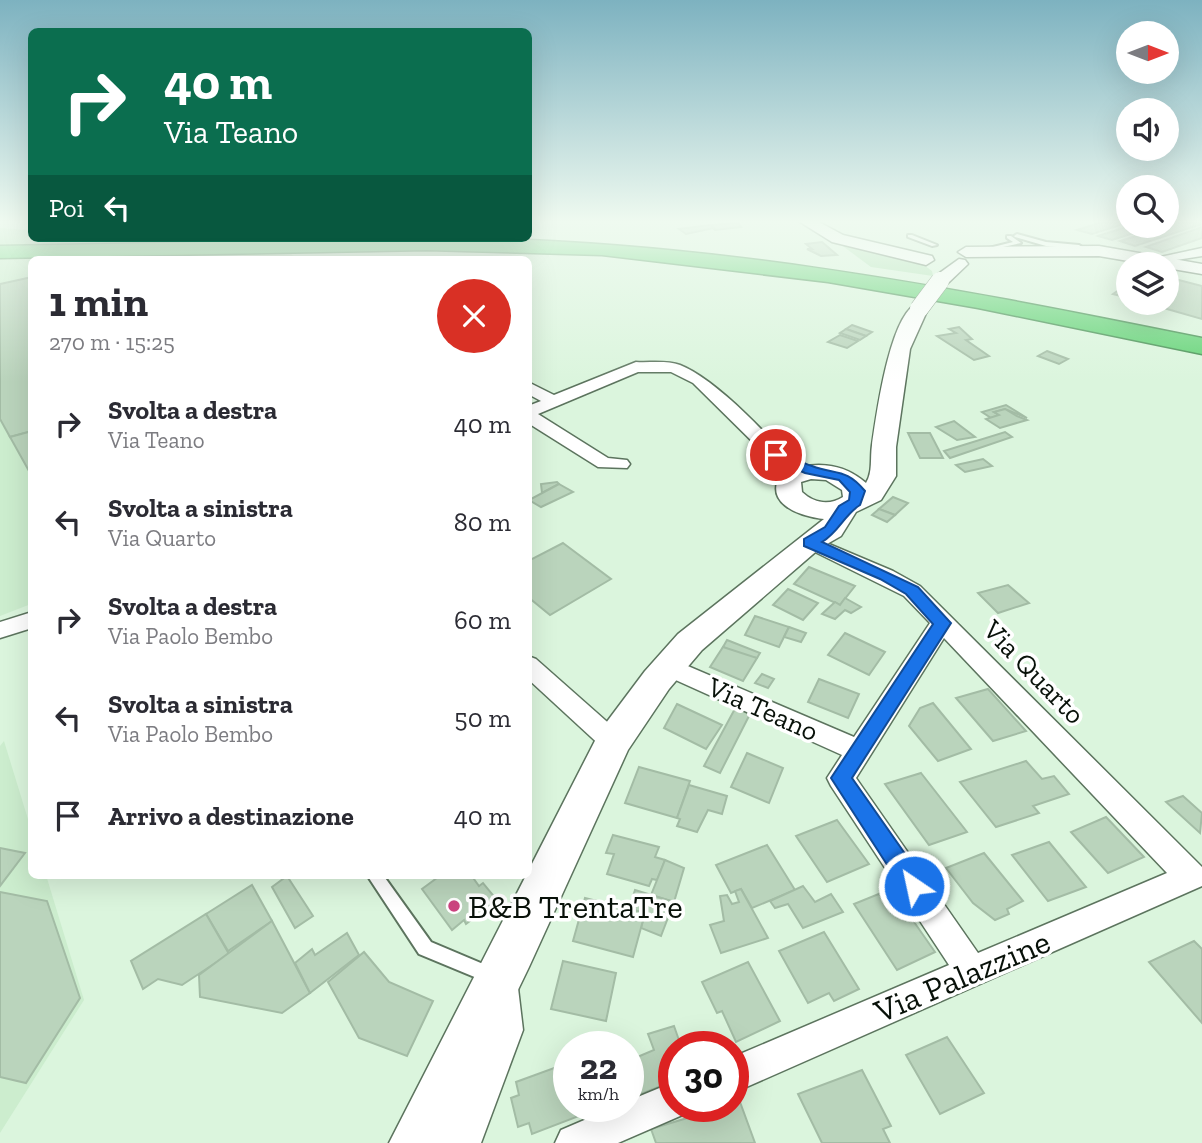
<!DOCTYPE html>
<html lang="it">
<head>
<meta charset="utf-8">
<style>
  :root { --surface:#fff; --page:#f2f2f3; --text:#2b2b33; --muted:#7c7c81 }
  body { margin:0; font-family:"Zilla Slab",serif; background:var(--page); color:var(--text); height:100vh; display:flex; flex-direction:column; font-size:26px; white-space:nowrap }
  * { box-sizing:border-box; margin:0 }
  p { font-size:23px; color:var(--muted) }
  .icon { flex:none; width:38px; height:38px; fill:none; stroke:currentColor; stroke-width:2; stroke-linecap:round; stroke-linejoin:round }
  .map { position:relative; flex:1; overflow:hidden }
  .details { position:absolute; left:28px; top:256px; width:504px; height:623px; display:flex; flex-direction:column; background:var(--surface); border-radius:10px; box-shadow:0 7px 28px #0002 }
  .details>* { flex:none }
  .hud { position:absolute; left:28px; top:28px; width:504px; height:214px; border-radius:10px; box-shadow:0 7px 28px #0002; background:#0b6e4f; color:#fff; overflow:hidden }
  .needle { width:46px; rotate:90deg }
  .buttons { position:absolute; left:1116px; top:21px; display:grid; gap:14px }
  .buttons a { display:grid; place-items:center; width:63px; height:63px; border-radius:50%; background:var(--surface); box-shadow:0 7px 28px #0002; font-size:35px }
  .speed { position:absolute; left:553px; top:1031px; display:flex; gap:14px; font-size:35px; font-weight:700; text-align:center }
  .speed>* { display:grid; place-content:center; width:91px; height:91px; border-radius:50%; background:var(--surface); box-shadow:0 7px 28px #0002; line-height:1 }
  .speed small { font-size:18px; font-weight:400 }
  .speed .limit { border:10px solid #d22; background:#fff; color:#111 }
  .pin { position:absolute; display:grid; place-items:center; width:60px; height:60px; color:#fff; margin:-30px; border:4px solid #fff; border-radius:50%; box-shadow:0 2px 7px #0007 }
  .me { position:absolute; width:77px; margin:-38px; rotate:326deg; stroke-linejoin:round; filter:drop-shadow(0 0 5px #0008) }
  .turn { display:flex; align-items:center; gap:24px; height:147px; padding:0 21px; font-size:32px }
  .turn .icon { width:91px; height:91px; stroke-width:2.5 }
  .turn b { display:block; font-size:49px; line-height:60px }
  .then { display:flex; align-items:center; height:66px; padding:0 21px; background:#0003; gap:14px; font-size:26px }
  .round { display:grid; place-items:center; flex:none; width:74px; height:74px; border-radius:37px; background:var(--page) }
  .summary { display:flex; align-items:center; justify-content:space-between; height:119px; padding:0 21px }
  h1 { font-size:42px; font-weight:700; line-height:52px }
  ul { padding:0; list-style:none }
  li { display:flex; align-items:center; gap:21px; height:98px; padding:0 21px }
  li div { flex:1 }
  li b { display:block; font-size:26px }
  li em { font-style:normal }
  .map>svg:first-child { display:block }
  .built { fill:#ccedce }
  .green { fill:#b2e2b6 }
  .building { fill:#bad4bc; stroke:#a3bca5; stroke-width:2 }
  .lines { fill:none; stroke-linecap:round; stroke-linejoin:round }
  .lane-casing { stroke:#5c745e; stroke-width:4 }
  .street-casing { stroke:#5c745e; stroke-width:3 }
  .secondary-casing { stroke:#5c745e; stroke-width:3 }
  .highway-casing { stroke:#428e4f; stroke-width:3 }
  .lane { fill:#fff; fill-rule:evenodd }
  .street { fill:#fff; fill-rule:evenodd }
  .secondary { fill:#fff; fill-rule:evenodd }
  .highway { fill:#61d274; fill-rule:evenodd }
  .secondary-bridge-casing { stroke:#5c745e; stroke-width:19; stroke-linecap:butt }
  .secondary-bridge { stroke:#fff; stroke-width:18 }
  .route { fill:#1a73e8; stroke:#114b97; stroke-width:2 }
  .poi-dot { fill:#cc437f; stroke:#fff; stroke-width:2.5 }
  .labels { text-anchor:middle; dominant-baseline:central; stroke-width:7; stroke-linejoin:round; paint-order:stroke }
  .street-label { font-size:28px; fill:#081109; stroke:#fff }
  .near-poi-label { font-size:33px; fill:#081109; stroke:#fff; text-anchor:start }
  .near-street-label { font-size:33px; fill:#081109; stroke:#fff }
</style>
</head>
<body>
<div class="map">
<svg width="1202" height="1143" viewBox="0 0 1202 1143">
  <rect width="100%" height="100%" fill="#dbf5dd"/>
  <g class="built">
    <path d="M209,254H291L298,259H32L31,604L0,616V258Z"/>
    <path d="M4,741L31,829L32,875H46L84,1000L0,1133V746Z"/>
  </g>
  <g class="green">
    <path d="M0,228L31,230L32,238H526L527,241L0,249Z"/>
    <path d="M840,244L917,260L932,271L933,276L871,267Z"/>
  </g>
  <g class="building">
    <path d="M1102,222H1129L1092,234L1077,230Z"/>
    <path d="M1180,222H1202V224L1135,246L1120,241Z"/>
    <path d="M738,223L741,227L715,230L710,225Z"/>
    <path d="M710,225L714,228L686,234L679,229Z"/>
    <path d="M1130,226H1156L1112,240L1098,236Z"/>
    <path d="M1202,227V238L1162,252L1146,247Z"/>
    <path d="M822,242L837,255L821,256L807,249H812L806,244Z"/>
    <path d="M32,277V431L10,437L0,419V284Z"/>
    <path d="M1167,277L1202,286V319L1146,303H1167Z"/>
    <path d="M1129,283V298L1113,294Z"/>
    <path d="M852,325L872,332L866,336L846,329Z"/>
    <path d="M959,327L972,339L966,340L989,356L974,360L937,336L956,333L949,329Z"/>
    <path d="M846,329L866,336L860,340L840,333Z"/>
    <path d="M840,335L858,341L847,348L828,342Z"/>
    <path d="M1047,351L1068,359L1059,364L1038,356Z"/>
    <path d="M1006,405L1027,418L1005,409L994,412L999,415L991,418L982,412Z"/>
    <path d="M1005,409L1017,416L1027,420L1000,428L986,419L999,415L994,412Z"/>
    <path d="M954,421L975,437L957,440L936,427Z"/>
    <path d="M32,431V470L29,471L10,437Z"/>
    <path d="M1005,432L1012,437L950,458L944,451Z"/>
    <path d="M908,433H930L943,458H920Z"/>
    <path d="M983,459L992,466L965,472L956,465Z"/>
    <path d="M557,482L559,484L542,493L541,484Z"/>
    <path d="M559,484L573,492L541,507L529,500Z"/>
    <path d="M893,497L908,503L895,515L879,509Z"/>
    <path d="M879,509L895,515L887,522L872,515Z"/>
    <path d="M563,543L611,579L550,615L528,597V561Z"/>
    <path d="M809,567L855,586L840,605L794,584Z"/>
    <path d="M1008,585L1029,603L998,613L978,593Z"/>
    <path d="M788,589L818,603L803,620L773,605Z"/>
    <path d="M845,598L861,607L851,613L845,610L835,619L822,614L835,602L840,605Z"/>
    <path d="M755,616L789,627L779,647L745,635Z"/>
    <path d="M789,627L806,633L801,642L784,637Z"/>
    <path d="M845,633L885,652L869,675L828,655Z"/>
    <path d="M727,640L760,653L757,658L741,655L723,647Z"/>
    <path d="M723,647L757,658L743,681L710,667Z"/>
    <path d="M762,674L774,679L768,688L755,683Z"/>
    <path d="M819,679L859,694L848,718L808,702Z"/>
    <path d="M988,689L1026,731L993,741L956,698Z"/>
    <path d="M933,703L971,749L938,761L909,726L920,708Z"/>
    <path d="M677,704L722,725L706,749L664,728Z"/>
    <path d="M737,705L752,710L720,773L704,766Z"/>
    <path d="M747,753L783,768L769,803L731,787Z"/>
    <path d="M1026,761L1042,779L1054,776L1069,794L1033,806L1039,813L996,827L960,782Z"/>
    <path d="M639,767L690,781L677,818L625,803Z"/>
    <path d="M921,773L967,832L929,845L885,784Z"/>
    <path d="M689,785L727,796L722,814L708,810L697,832L677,826L680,819L677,818Z"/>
    <path d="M1183,796L1202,813L1200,833L1166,802Z"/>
    <path d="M1106,817L1144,857L1108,873L1071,832Z"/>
    <path d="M837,820L869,864L827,882L796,836Z"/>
    <path d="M613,835L659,847L655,857L665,860L657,880L652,879L649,886L607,874L614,854L606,853Z"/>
    <path d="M1049,842L1086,887L1048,901L1012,855Z"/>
    <path d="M767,845L795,890L752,908L741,889L731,893L716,865Z"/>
    <path d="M0,848L25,853L0,886Z"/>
    <path d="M984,853L1023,901L1007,909L1009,914L995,920L973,903L946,868Z"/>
    <path d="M665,860L684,868L674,902L651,895Z"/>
    <path d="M441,875H471L479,886L483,883L497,900L466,924L464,920L452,930L422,889Z"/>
    <path d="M287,876L313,916L295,928L272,887Z"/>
    <path d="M252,885L272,921L228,951L206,914Z"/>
    <path d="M803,886L815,902L831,894L843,912L803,928L788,904L775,908L770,901Z"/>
    <path d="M741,889L768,938L721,953L710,925L724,921L720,896L727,895L732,904L739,902L735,891Z"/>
    <path d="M891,889L935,952L897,970L854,904Z"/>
    <path d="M635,890L674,902L661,936L641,928L645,913L629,909Z"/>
    <path d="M0,892L47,901L80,998L26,1083L0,1077Z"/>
    <path d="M585,898L645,913L633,957L573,941Z"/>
    <path d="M206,914L229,954L182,985L158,979L143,989L131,961Z"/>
    <path d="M272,921L310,993L282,1013L200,997L199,975Z"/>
    <path d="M824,932L859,989L834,1001L829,993L808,1003L779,951Z"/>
    <path d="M347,933L359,955L310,993L295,963L312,949L315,955Z"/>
    <path d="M1194,941L1202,949V1023L1149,962Z"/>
    <path d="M364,952L389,982L433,1001L407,1056L359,1038L328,982Z"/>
    <path d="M563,961L616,973L606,1021L551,1009Z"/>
    <path d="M748,962L780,1021L736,1042L722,1011L717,1013L702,982Z"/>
    <path d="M674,1026L681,1046H674V1081L628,1099V1061L654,1050L648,1034Z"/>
    <path d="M947,1037L984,1093L940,1114L906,1055Z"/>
    <path d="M565,1064L569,1080V1106H576L579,1116L532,1134L529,1123L518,1127L511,1098L519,1095L516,1082Z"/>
    <path d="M862,1070L891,1126L883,1129L890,1143H822L798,1094Z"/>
    <path d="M740,1102L755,1143H656L651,1129Z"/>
    <path d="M576,1106H610L579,1116Z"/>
  </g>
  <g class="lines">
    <g class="lane-casing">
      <g id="lane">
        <path d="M1017,234L1046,242L1079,245L1082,247L1079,249L1046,246L1015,237L1014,236Z"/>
        <path d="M908,235H912L937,245L932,246L908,237Z"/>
        <path d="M1007,236H1011L1021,243L989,250V248L1013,242L1007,238Z"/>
        <path d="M367,875H383L431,942L495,969L497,975L495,981L489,983L419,954Z"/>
      </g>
    </g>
    <g class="street-casing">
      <g id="street">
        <path d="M1202,248V256L1157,263L1151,259Z"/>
        <path d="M636,362C649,363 667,360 680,365C716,379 779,444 801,476L798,480H786L770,459L693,383L671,372H638L538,414L608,458L627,460L630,464L627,468L598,467L528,423V406L541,401L528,394V382L554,395Z"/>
        <path d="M810,536L893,571L920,586L1202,867V886L733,1093V1057L949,965L831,786L827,778L842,755L660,673L656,667L660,661L668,658L676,661L854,737L930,623L904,596L803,546L800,542L803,538ZM944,638L1167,873L978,953L856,778Z"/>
        <path d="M32,612V628L0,638V622Z"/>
        <path d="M528,656L536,659L622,735L626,742L622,749L613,753L604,749L528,679Z"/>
        <path d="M501,971L513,976L518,988L523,1030L481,1143H443L489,1030L484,988L489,976Z"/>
        <path d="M674,1082V1106H690L687,1113L618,1143H555L561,1130L617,1106H628V1101Z"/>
      </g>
    </g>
    <g class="secondary-casing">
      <g id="secondary">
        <path d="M800,222H819L843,235L932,256L934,260L926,265L832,242Z"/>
        <path d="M1099,246L1202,264V274L1167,268V264H1146L1099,256L966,257L958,252L966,247Z"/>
        <path d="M959,259L965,260L968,264L946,285H934L931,281L934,277Z"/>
        <path d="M919,303L928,309L910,349L896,447V476L881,500L856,512L841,536L820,548L702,650L669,689L628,750L529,967L444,1143H389L600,731L645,671L678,634L824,519C797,516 761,502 783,471C813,462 841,461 866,483C873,472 870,458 872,445C876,418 890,310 919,303ZM811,479L826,480L842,490L843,497C829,506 814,503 802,492L801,482Z"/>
      </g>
    </g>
    <g class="highway-casing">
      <path id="highway" d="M427,238C690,237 946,286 1202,338V354L978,308L828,282L602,255L427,250L0,258V246Z"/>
    </g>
    <use href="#lane" class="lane"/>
    <use href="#street" class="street"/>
    <use href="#secondary" class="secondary"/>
    <use href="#highway" class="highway"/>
    <g class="secondary-bridge-casing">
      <path id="secondary-bridge" d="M919,309L940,281"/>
    </g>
    <use href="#secondary-bridge" class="secondary-bridge"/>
  </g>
  <linearGradient id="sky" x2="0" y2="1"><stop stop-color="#7db2c0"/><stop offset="0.58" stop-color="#effaf0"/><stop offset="1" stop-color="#effaf0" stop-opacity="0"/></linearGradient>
  <rect width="1202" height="382" fill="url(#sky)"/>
  <path class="route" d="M776,451C788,454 799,462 812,466C836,475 846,468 865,491L860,505C844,515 839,532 822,542L918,587L951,623L852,778L922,878L925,886L922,894L914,897L906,894L831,778L933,624L906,594L880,579L804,546V539L825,527L839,506L849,500L850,492L839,480L805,473L771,458V452Z"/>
  <circle class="poi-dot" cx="454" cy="906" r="7"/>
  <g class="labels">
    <g class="street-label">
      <text transform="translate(1034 672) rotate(46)">Via Quarto</text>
      <text transform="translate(763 709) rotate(24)">Via Teano</text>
    </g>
    <g class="near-poi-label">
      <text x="468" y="906">B&amp;B TrentaTre</text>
    </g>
    <g class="near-street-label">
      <text transform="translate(962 976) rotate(-23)">Via Palazzine</text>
    </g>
  </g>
</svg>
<div class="buttons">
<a><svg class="needle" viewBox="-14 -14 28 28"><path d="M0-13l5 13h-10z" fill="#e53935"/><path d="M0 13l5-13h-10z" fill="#7c7c81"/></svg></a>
<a><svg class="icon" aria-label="sound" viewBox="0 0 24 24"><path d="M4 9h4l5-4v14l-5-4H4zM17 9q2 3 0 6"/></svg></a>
<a><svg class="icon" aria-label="search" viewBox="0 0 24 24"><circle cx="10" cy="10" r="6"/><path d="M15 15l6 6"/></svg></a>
<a><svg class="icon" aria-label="layers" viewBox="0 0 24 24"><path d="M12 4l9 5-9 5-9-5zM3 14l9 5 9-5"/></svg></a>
</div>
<div class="speed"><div>22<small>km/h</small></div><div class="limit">30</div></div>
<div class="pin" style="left:776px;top:455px;background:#d93025"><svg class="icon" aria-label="arrive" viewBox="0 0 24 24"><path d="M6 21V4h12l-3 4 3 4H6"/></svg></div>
<svg class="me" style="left:914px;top:886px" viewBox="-20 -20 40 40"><circle r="17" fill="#1a73e8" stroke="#fff" stroke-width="3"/><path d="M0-11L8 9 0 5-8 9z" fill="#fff"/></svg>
<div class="hud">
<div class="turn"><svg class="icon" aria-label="right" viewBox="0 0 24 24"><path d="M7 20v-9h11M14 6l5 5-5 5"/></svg><div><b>40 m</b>Via Teano</div></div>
<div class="then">Poi<svg class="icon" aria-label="left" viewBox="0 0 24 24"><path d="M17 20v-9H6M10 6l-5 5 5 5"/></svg></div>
</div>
<section class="details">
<div class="summary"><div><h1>1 min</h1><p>270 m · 15:25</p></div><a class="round" style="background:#d93025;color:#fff"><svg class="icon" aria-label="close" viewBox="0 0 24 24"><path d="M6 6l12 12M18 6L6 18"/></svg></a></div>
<ul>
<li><svg class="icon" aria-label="right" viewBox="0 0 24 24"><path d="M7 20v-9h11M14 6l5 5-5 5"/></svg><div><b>Svolta a destra</b><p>Via Teano</p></div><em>40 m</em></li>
<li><svg class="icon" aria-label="left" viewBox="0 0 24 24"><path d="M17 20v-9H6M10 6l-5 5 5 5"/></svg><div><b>Svolta a sinistra</b><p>Via Quarto</p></div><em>80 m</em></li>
<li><svg class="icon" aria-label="right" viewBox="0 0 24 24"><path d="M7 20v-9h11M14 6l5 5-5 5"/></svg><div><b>Svolta a destra</b><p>Via Paolo Bembo</p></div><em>60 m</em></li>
<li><svg class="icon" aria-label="left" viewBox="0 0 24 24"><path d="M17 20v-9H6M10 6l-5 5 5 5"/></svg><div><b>Svolta a sinistra</b><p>Via Paolo Bembo</p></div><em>50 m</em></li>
<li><svg class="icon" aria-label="arrive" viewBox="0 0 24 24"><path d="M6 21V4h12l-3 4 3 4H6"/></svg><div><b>Arrivo a destinazione</b></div><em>40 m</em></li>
</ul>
</section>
</div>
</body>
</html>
